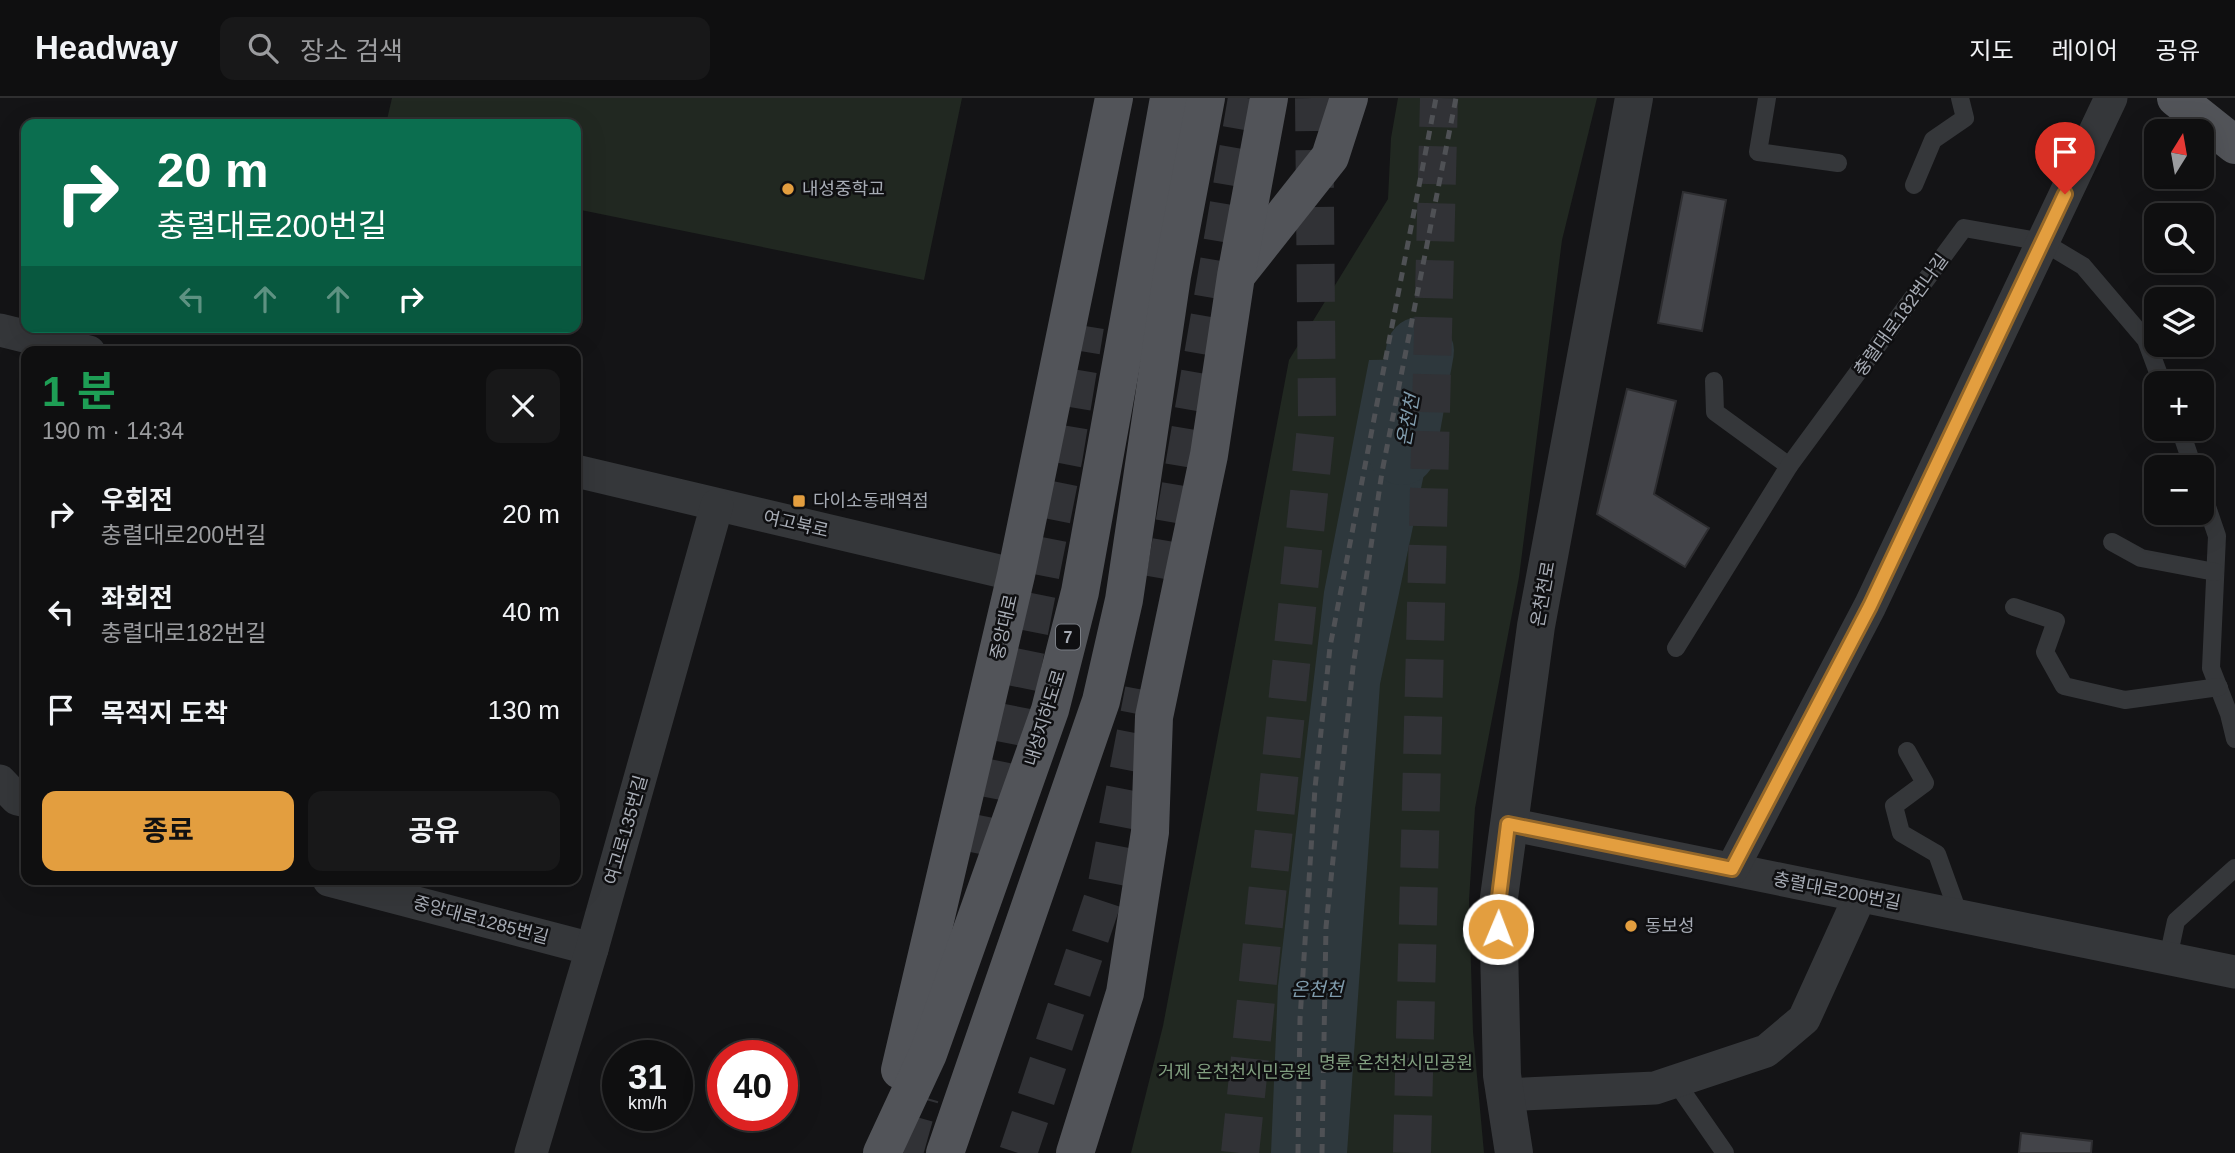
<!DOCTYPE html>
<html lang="ko">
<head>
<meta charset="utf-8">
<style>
  :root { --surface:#0f0f10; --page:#181819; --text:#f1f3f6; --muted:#9b9c9f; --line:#2f2f30; --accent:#e39e3f }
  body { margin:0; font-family:Arial,"Noto Sans KR",sans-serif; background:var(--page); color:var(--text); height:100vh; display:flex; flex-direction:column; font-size:26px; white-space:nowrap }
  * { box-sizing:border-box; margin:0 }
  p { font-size:23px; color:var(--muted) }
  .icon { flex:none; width:38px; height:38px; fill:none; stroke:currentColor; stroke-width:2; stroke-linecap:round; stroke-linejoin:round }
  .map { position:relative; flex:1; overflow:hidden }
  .side { position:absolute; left:21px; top:248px; width:560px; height:539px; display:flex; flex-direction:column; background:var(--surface); border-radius:14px; box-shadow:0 7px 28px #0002,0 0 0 2px var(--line) }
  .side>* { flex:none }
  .top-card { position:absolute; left:21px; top:21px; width:560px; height:214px; border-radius:14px; box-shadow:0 7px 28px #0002,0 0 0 2px var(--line); background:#0b6e4f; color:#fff; overflow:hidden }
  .needle { width:46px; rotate:11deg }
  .tools { position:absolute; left:2144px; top:21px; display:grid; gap:14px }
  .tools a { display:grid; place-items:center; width:70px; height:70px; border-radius:14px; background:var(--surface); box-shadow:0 7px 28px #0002,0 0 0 2px var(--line); font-size:35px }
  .speed { position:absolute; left:602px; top:942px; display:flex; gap:14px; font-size:35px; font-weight:700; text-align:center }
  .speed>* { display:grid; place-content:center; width:91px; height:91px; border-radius:50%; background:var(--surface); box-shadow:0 7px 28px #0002,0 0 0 2px var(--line); line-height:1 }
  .speed small { font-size:18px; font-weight:400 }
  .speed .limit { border:10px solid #d22; background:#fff; color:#111 }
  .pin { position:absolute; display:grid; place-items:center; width:60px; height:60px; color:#fff; margin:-72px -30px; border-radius:50% 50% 50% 0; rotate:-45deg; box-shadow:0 0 7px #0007 }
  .pin .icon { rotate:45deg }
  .me { position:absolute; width:77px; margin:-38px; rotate:1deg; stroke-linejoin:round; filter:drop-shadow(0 0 5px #0008) }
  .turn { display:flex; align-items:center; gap:24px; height:147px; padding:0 21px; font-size:32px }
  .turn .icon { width:91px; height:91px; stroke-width:2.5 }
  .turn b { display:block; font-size:49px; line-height:60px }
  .lanes { display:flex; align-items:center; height:66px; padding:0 21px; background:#0003; justify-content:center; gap:35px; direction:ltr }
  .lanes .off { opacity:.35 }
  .round { display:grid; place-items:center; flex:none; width:74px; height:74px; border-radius:14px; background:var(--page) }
  .summary { display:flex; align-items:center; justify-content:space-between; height:119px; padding:0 21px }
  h1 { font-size:42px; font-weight:700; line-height:52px; color:#1e9e55 }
  .button { display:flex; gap:14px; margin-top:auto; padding:14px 21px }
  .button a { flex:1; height:80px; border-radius:14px; background:var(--accent); color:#111; font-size:28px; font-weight:700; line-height:80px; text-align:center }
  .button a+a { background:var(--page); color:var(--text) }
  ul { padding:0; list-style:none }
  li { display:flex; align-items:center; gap:21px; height:98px; padding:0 21px }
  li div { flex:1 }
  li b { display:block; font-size:26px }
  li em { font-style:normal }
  header { display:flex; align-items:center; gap:42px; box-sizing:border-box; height:98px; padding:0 35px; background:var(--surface); border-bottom:2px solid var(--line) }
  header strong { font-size:33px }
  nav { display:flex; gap:38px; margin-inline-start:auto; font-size:24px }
  .search { width:490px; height:63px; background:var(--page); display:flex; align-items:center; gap:18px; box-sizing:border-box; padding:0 24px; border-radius:14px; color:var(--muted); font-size:26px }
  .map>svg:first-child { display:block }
  .green { fill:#212821 }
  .water { fill:#2e383d }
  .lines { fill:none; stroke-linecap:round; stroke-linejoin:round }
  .river { stroke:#2e383d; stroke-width:68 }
  .building { fill:#434449; stroke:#2e2e31; stroke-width:2 }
  .trunk-tunnel { stroke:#313236; stroke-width:38; stroke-dasharray:38 19; stroke-linecap:butt }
  .service { stroke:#35373a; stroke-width:18 }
  .minor { stroke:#35373a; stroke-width:33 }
  .tertiary { stroke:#35373a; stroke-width:38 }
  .primary { stroke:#525459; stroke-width:38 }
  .rail { stroke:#4f5155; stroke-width:5; stroke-dasharray:9 7; stroke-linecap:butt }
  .route-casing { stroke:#946729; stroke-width:18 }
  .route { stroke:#e39e3f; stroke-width:12 }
  .poi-dot { fill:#e39e3f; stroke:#0f0f11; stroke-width:2.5 }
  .labels { text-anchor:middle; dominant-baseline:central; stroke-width:5; stroke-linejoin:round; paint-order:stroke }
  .shield { fill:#0f0f11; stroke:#797d84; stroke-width:2 }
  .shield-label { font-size:16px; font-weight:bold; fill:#a7acb5 }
  .poi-label { font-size:18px; fill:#a7acb5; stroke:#0f0f11; text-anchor:start }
  .street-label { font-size:18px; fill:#a7acb5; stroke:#0f0f11 }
  .park-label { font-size:18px; fill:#809e7f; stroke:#0f0f11 }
  .water-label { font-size:19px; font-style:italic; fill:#809cad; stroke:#0f0f11 }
</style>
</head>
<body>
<header>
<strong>Headway</strong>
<div class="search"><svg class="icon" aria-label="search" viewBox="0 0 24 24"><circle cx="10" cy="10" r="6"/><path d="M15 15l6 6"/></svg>장소 검색</div>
<nav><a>지도</a><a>레이어</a><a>공유</a></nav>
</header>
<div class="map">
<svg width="2235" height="1055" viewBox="0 0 2235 1055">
  <rect width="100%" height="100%" fill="#141416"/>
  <g class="green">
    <path d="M392,0H962L924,182L576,111V26H386Z"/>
    <path d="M1398,0H1597L1562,142L1519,479L1475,710L1469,802L1473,934L1484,1055H1131L1163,928L1289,262L1388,101L1391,40Z"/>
  </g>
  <path class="water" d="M1418,261L1446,271L1380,586L1347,1055H1271L1278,888L1324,494L1369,262Z"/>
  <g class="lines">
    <path class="river" d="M1402,353L1420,253"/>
  </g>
  <g class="building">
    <path d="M1683,94L1726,102L1702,233L1658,225Z"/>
    <path d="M1627,291L1676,303L1654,396L1709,430L1685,469L1597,416Z"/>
    <path d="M2021,1035L2092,1043L2091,1055H2019Z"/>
  </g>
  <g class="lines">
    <g class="trunk-tunnel">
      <path d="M1165,481L1247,0"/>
      <path d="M985,757L1064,357L1085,228"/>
      <path d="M904,1055L920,998"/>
      <path d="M1018,1055L1106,791L1144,592"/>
      <path d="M1240,1055L1317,319L1314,0"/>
      <path d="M1412,1055L1439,0"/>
    </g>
    <g class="service">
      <path d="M1767,0L1758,54L1838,65"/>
      <path d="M1914,87L1933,42L1965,20L1960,0"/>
      <path d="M1714,283L1715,314L1789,368"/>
      <path d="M2180,331L2193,369"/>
      <path d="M2202,394L2217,438L2211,570L2229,616L2235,641"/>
      <path d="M2112,444L2141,460L2215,474"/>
      <path d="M2014,509L2056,523L2045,554L2064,588L2125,602L2219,589"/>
      <path d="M1676,550L1789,368L1964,130L2043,144L2083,168L2146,242L2162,285"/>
      <path d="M1907,653L1925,685L1894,708L1901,735L1937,756L1959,817"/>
      <path d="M2168,860L2176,823L2235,770"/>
      <path d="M1675,983L1725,1055"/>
    </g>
    <g class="minor">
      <path d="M0,232L89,254"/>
      <path d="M576,373L1016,477"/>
      <path d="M0,683L17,701L26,703"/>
      <path d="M1509,726L2235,874"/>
      <path d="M1732,771L1870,508L2111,0"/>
      <path d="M329,782L592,851"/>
      <path d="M1503,997L1655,990L1766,953L1804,921L1860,798"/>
      <path d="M531,1055L592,851L717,407"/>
    </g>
    <path class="tertiary" d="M1514,1055L1502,977L1498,807L1536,528L1634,0"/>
    <g class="primary">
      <path d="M2176,0L2235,47"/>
      <path d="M1239,174L1330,59L1349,0"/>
      <path d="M900,972L1016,477L1114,0"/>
      <path d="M882,1055L928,956L1050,612L1080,494L1169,0"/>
      <path d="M945,1055L1101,603L1124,502L1172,178L1206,0"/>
      <path d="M1075,1055L1125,895L1150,734L1154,619L1209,357L1236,178L1269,0"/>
    </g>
    <g class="rail">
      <path d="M1298,1055L1300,921L1315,690L1330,549L1436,0"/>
      <path d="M1322,1055L1326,829L1353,569L1382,374L1456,0"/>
    </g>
  </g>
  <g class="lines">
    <g class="route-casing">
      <path id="route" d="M1498,831V807L1508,726L1732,771L1870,508L2065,96"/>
    </g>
    <use href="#route" class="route"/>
  </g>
  <g class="poi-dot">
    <circle cx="788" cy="91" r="7"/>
    <rect x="792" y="396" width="14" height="14" rx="3.5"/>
    <circle cx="1631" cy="828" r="7"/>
  </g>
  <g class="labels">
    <rect class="shield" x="1056" y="526.5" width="24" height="25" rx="5"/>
    <g class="shield-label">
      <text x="1068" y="539">7</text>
    </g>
    <g class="poi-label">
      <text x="802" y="91">내성중학교</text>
      <text x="813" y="403">다이소동래역점</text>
      <text x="1645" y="828">동보성</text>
    </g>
    <g class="street-label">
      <text transform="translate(1901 217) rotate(-54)">충렬대로182번나길</text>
      <text transform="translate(796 426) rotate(13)">여고북로</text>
      <text transform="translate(1543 496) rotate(-80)">온천천로</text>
      <text transform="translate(1004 529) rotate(-77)">중앙대로</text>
      <text transform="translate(1045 620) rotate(-73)">내성지하도로</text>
      <text transform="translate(626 732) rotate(-74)">여고로135번길</text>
      <text transform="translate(1837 793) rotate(11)">충렬대로200번길</text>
      <text transform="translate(481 822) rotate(15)">중앙대로1285번길</text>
    </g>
    <g class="park-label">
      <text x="1396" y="965">명륜 온천천시민공원</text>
      <text x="1235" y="974">거제 온천천시민공원</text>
    </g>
    <g class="water-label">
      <text transform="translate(1408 322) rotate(-80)">온천천</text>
      <text x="1317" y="891">온천천</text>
    </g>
  </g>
</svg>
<div class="tools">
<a><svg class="needle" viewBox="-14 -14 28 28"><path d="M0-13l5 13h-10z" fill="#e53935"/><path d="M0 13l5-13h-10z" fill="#9b9c9f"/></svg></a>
<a><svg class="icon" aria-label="search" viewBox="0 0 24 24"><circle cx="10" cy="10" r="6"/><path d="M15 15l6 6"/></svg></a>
<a><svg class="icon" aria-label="layers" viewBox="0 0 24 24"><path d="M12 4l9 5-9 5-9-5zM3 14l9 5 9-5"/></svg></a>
<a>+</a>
<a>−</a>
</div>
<div class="speed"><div>31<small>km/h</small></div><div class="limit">40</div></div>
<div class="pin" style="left:2065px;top:96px;background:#d93025"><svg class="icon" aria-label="arrive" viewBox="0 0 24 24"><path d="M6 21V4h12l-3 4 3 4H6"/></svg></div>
<svg class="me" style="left:1498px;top:831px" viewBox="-20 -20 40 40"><circle r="17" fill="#e39e3f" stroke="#fff" stroke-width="3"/><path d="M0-11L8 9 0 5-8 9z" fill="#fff"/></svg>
<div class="top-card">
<div class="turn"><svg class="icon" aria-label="right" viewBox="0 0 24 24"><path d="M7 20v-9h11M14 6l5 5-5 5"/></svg><div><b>20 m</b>충렬대로200번길</div></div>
<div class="lanes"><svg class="icon off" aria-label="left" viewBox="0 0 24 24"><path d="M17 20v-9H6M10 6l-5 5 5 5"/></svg><svg class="icon off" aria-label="ahead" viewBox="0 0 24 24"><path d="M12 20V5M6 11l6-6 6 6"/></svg><svg class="icon off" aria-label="ahead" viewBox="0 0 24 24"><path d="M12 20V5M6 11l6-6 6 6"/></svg><svg class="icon" aria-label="right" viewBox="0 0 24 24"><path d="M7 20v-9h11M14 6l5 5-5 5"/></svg></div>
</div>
<section class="side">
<div class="summary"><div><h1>1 분</h1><p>190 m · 14:34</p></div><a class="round"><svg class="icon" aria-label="close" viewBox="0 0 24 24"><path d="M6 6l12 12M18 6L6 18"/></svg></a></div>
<ul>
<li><svg class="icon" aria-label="right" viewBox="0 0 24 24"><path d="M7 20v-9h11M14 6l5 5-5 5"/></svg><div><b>우회전</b><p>충렬대로200번길</p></div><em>20 m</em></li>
<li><svg class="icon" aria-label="left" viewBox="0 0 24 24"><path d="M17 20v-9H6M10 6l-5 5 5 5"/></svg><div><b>좌회전</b><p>충렬대로182번길</p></div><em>40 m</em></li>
<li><svg class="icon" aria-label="arrive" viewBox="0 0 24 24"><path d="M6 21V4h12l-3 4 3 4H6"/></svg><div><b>목적지 도착</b></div><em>130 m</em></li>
</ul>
<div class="button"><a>종료</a><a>공유</a></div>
</section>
</div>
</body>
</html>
